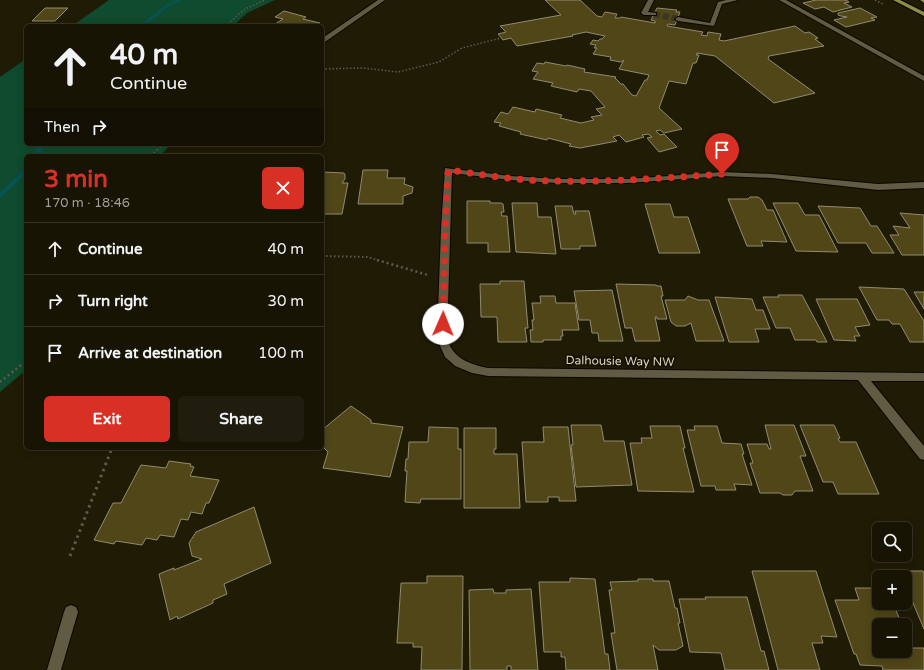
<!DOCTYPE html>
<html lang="en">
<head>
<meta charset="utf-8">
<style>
  :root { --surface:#181404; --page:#211d0e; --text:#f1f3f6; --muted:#9f9e9a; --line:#363326; --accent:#d93025 }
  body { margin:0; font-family:"Varela Round",sans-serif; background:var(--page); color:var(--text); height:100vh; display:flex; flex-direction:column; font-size:15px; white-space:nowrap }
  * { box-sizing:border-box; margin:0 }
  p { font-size:13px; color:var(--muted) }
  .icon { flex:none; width:22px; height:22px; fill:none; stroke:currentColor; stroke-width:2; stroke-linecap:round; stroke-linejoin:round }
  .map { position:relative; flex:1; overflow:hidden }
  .panel { position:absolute; left:24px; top:154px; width:300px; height:296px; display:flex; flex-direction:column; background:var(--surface); border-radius:6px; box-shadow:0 2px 10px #0003,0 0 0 1px var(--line) }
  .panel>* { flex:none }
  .banner { position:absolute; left:24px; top:24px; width:300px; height:122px; border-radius:6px; box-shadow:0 2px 10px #0003,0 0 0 1px var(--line); background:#181404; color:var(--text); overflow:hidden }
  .fabs { position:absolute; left:872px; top:522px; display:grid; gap:8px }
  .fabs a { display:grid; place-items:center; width:40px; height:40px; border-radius:6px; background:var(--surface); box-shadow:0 2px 10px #0003,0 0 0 1px var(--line); font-size:20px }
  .pin { position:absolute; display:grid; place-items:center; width:34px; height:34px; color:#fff; margin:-41px -17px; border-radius:50% 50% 50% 0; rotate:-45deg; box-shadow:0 0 4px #0007 }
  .pin .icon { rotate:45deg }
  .me { position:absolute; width:44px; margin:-22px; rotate:1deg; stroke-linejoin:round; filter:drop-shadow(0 0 3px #0008) }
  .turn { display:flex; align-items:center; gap:14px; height:84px; padding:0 20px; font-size:18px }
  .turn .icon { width:52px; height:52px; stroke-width:2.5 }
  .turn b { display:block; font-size:28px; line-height:34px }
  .then { display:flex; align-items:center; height:38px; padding:0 20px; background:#0003; gap:8px; font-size:15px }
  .round { display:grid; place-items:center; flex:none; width:42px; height:42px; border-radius:6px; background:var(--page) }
  .overview { display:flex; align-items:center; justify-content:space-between; height:68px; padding:0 20px }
  h1 { font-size:24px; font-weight:700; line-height:30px; color:var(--accent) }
  .action { display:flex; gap:8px; margin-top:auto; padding:8px 20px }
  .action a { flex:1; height:46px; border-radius:6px; background:var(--accent); color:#fff; font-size:16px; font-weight:700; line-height:46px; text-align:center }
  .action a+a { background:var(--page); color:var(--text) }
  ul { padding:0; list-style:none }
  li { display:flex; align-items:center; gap:12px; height:52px; padding:0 20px; border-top:1px solid var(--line) }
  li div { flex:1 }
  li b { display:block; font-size:15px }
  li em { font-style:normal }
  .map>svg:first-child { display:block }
  .green { fill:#0f4b2e }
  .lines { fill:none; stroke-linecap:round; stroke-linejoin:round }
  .stream { fill:#075253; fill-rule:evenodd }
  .building { fill:#504618; stroke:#908b70 }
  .minor-tunnel { stroke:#3b3622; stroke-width:6; stroke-dasharray:6 3; stroke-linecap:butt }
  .minor-casing { stroke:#0a0600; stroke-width:2 }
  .major-casing { stroke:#0a0600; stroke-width:2 }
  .path-far3 { stroke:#5f5b48; stroke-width:1.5; stroke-dasharray:1.5 2; stroke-linecap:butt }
  .path-far2 { stroke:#5f5b48; stroke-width:2; stroke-dasharray:1.5 2.5; stroke-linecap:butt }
  .path-far1 { stroke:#5f5b48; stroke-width:2.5; stroke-dasharray:2 3; stroke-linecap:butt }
  .path { stroke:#5f5b48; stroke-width:3; stroke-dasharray:2.5 4; stroke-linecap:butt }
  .minor { fill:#605b42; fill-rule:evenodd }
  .major { fill:#898f43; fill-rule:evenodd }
  .route { stroke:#d93025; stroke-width:7; stroke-dasharray:0 12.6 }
  .labels { text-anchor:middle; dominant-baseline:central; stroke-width:4; stroke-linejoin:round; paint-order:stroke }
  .street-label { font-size:12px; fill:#d5d2c4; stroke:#171200 }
</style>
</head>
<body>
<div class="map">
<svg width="924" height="670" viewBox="0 0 924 670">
  <rect width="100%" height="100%" fill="#201b05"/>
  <g class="green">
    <path d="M109,0H275L247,13L233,26H72Z"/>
    <path d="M26,59V144H171L160,156H26V370L0,392V77Z"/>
  </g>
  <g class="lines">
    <g class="stream">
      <path d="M176,0H181L169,6L144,26H139L167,4Z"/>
      <path d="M38,144H44L40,156H34Z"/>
      <path d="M26,169V174L2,196L0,197V192L24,170Z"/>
    </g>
  </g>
  <g class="building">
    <path d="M545,0H580L597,16L602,17L605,12L617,14L615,18H620L621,17L655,23V21L651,20L657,8L677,10L676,12H680L675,25L668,24L667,26L703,32L701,35L707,36L708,32L721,34L719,40L724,41L795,26L805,33L809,32L818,38L815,39L824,46L769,56L768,59L815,93L774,103L715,56L697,53L696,55H699L696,63H693L686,84L669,81L659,108L682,129L664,133L660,130L656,131L660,135L664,134L677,147L659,152L647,138L652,137L648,134L642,135L644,137L626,142L619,135L613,137L617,141L580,148L569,146L571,144L548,138L547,140L520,134L521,132L499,126L501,123L494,122L501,112L508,114L513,107L535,112L536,109L562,115L560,118L581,123L594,120L591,117L602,115L596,109L605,107L591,91L579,89L577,92L551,86L553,83L533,79L538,72L532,71L537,63L544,64L545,62L566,66L567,65L585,69L584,72L616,77L615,78L621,84H623L632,95L636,96L645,80H647L649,75L619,69L624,60L621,62L610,60L611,57L593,54L597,48H594L596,45L590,44L593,40L598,41L600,39H602L605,36L586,32L572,35L573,36L517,46L511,38L503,40L498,34L506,32L500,26L561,15Z"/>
    <path d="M816,0H846L849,2L844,3L852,7L833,12L824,7L815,9L803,3Z"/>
    <path d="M45,8H68L55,21H32Z"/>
    <path d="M860,8L877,17L871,18L875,20L846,27L834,20L847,17L841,16L838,15V13Z"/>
    <path d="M284,11L306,17L303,19L320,23L316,26H272L283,19L275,17Z"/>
    <path d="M363,170H388L387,178H405L404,184L413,187L412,193L403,196V204H358Z"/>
    <path d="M322,172L344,173L345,175V179L342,183H348L342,214H322L323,207H322Z"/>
    <path d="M750,197H758L762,200L767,210H773L787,242L761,241L763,246H747L728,199H748Z"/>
    <path d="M467,201H490V203H501L503,204L504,212H501L502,216H507L510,252H488V243H467Z"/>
    <path d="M512,203H537L538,217H551L556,254L516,252Z"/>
    <path d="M773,203H798L805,215H819L838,252L796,251Z"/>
    <path d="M645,204H670L674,217H688L700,253H659Z"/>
    <path d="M555,206H572L574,214H576L575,211H589L596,246H580V249H561Z"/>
    <path d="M818,206L860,208L871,226H877L894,253H872L866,243H838Z"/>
    <path d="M900,213L924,215V255H902L890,235H899L893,226L910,228Z"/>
    <path d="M500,281H524L528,328H525L527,342H498L497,317H481L480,284H500Z"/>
    <path d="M616,284L656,285L657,286H661L663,296H661L667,319H657V317H655L660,341H635L632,328H625Z"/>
    <path d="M859,287L904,289L924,321V342H910L900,324H892L889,320H877Z"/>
    <path d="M612,290L623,341H599L598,333H592L590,320H579L574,291Z"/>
    <path d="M914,292H924V309Z"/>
    <path d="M778,295H802L827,342H817L816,340H795L790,328H776L763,297H779Z"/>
    <path d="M540,296H555L556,303H575L579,330H562L563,336H561V340H543V342H531L530,330H533L532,320H534L532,303H541Z"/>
    <path d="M688,296L698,300H709L724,341H696L691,323L685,326H676L671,322L665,300H685Z"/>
    <path d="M715,297L752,299L756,310H763L770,329H755L759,342H729Z"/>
    <path d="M816,299H857L870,325L855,327L860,336H854L856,341L834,340Z"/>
    <path d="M351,406L371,420V423L403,427L390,477L323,468L328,452L322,446V430Z"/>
    <path d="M571,425H601L604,441H624L632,485L576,487L571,445H573Z"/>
    <path d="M765,425H794L806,456H800L813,491H795L792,495H783L780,493H760L750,463H753L747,444H767L769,449H771Z"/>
    <path d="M800,425H834L840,438L838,439L840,442H856L879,494H838L833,482H823Z"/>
    <path d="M650,426H680L685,448H683L694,492L638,491L630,443H642L641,438H652Z"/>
    <path d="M694,426H717L722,443L741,444L744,454H742L752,485L734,484L736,490H716L715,486H701L687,430H695Z"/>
    <path d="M429,427L458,428V449H461V499H421L420,503L405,502L407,471H405L406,459H408L409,442H428Z"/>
    <path d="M543,427H568L576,501H559V497H548V502H526L522,442H544Z"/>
    <path d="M464,428H496V449H494V454H517L520,508H464Z"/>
    <path d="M169,461L191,464L190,466L194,467L190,476L219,480L209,503H206L202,514L191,512L188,520L181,519L174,537L160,535L157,540L146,538L142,545L116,541L114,544L94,540L113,503H121L141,465L166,468Z"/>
    <path d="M254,507L271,563L224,584L227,594L213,600V603L178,619L177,616L170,620L159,574L174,568V570L202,559L192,556L189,543L196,532Z"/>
    <path d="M752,571H816L837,637L821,636L823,643H812L820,670H778Z"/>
    <path d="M899,571H923L924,574V629L905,584V577H902Z"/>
    <path d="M427,576H463L462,670H421L422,647H413V643H397L401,583H427Z"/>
    <path d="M570,578L595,579L605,654H608L610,670H566L565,657H561V652H544L539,582H570Z"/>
    <path d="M638,579H653V581H669L675,608H677L680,623H678L683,646L676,650H659L653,645L658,670H617L611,633H615L609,590H612L610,582L638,581Z"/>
    <path d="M855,588H877L879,593V603H893L902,625H879V651H905V632L911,648H924V670H883L882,666L860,665L856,654H854L835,600H859Z"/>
    <path d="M493,589L494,593H506V590L531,589L538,670H511V666H507V670H470L469,590Z"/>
    <path d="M705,597H747L761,651H764L769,670H725L721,653L690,652L679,599H706Z"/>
  </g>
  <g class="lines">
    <path class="minor-tunnel" d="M654,14L678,19"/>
    <g class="minor-casing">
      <g id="minor">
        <path d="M378,0H385L322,44V38L324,37Z"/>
        <path d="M648,0H654L648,12L656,13V15H644L641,13Z"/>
        <path d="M726,0H738L722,4L714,26L678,21L675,19L678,17L710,23L718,2Z"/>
        <path d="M779,0H786L924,76V81Z"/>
        <path d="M445,168L510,176L556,179H628L722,172L772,174L878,184L924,182V188L878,190L772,178L722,176L628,183H556L510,180L452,173L447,339C454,359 469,364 488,368L924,373V381H871L924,446V460L920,459L858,380L488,376L472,373L455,366L445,357L437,339L441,229Z"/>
        <path d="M71,605L76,607L78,612L61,670H47L64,612L66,607Z"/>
      </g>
    </g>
    <g class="major-casing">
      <g id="major">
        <path d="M893,0H900L924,12V16Z"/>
        <path d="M920,0H924V3Z"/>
      </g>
    </g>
    <g class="path-far3">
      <path d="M875,0L883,4"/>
      <path d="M225,26L245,9L265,0"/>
      <path d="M322,69L363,68L398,72L439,62L462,48L501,38"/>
    </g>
    <g class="path-far2">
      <path d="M151,156L163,144"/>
      <path d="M322,256L368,257L380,261"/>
    </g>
    <g class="path-far1">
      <path d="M377,260L428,275"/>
      <path d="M0,382L26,361"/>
    </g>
    <path class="path" d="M70,556L112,448"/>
    <use href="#minor" class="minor"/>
    <use href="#major" class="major"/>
  </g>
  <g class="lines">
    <path class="route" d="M443,324L445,229L448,170C484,175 521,181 557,181C612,182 667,178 722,174"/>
  </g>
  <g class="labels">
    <g class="street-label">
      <text transform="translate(620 361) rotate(1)">Dalhousie Way NW</text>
    </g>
  </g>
</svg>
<div class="fabs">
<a><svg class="icon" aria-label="search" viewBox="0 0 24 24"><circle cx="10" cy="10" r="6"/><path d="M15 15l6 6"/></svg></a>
<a>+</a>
<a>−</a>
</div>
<div class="pin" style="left:722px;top:174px;background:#d93025"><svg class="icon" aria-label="arrive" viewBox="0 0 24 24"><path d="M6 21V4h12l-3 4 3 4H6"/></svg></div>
<svg class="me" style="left:443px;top:324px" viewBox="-20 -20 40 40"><circle r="19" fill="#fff"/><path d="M0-13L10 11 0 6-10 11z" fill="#d93025"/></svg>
<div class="banner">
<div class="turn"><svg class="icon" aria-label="ahead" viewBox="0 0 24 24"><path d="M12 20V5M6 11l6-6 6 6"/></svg><div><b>40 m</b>Continue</div></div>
<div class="then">Then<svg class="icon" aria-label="right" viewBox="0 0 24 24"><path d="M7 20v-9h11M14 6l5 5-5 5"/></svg></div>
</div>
<section class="panel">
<div class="overview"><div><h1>3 min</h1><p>170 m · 18:46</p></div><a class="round" style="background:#d93025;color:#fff"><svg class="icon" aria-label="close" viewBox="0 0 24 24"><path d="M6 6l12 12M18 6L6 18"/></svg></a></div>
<ul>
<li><svg class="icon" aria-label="ahead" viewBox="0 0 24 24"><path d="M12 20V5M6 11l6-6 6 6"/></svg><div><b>Continue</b></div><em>40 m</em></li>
<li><svg class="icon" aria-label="right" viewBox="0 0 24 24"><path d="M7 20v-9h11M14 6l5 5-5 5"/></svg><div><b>Turn right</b></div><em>30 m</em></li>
<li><svg class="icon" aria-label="arrive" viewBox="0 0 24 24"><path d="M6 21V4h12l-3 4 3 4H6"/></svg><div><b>Arrive at destination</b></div><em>100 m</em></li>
</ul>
<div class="action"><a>Exit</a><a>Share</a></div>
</section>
</div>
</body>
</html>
